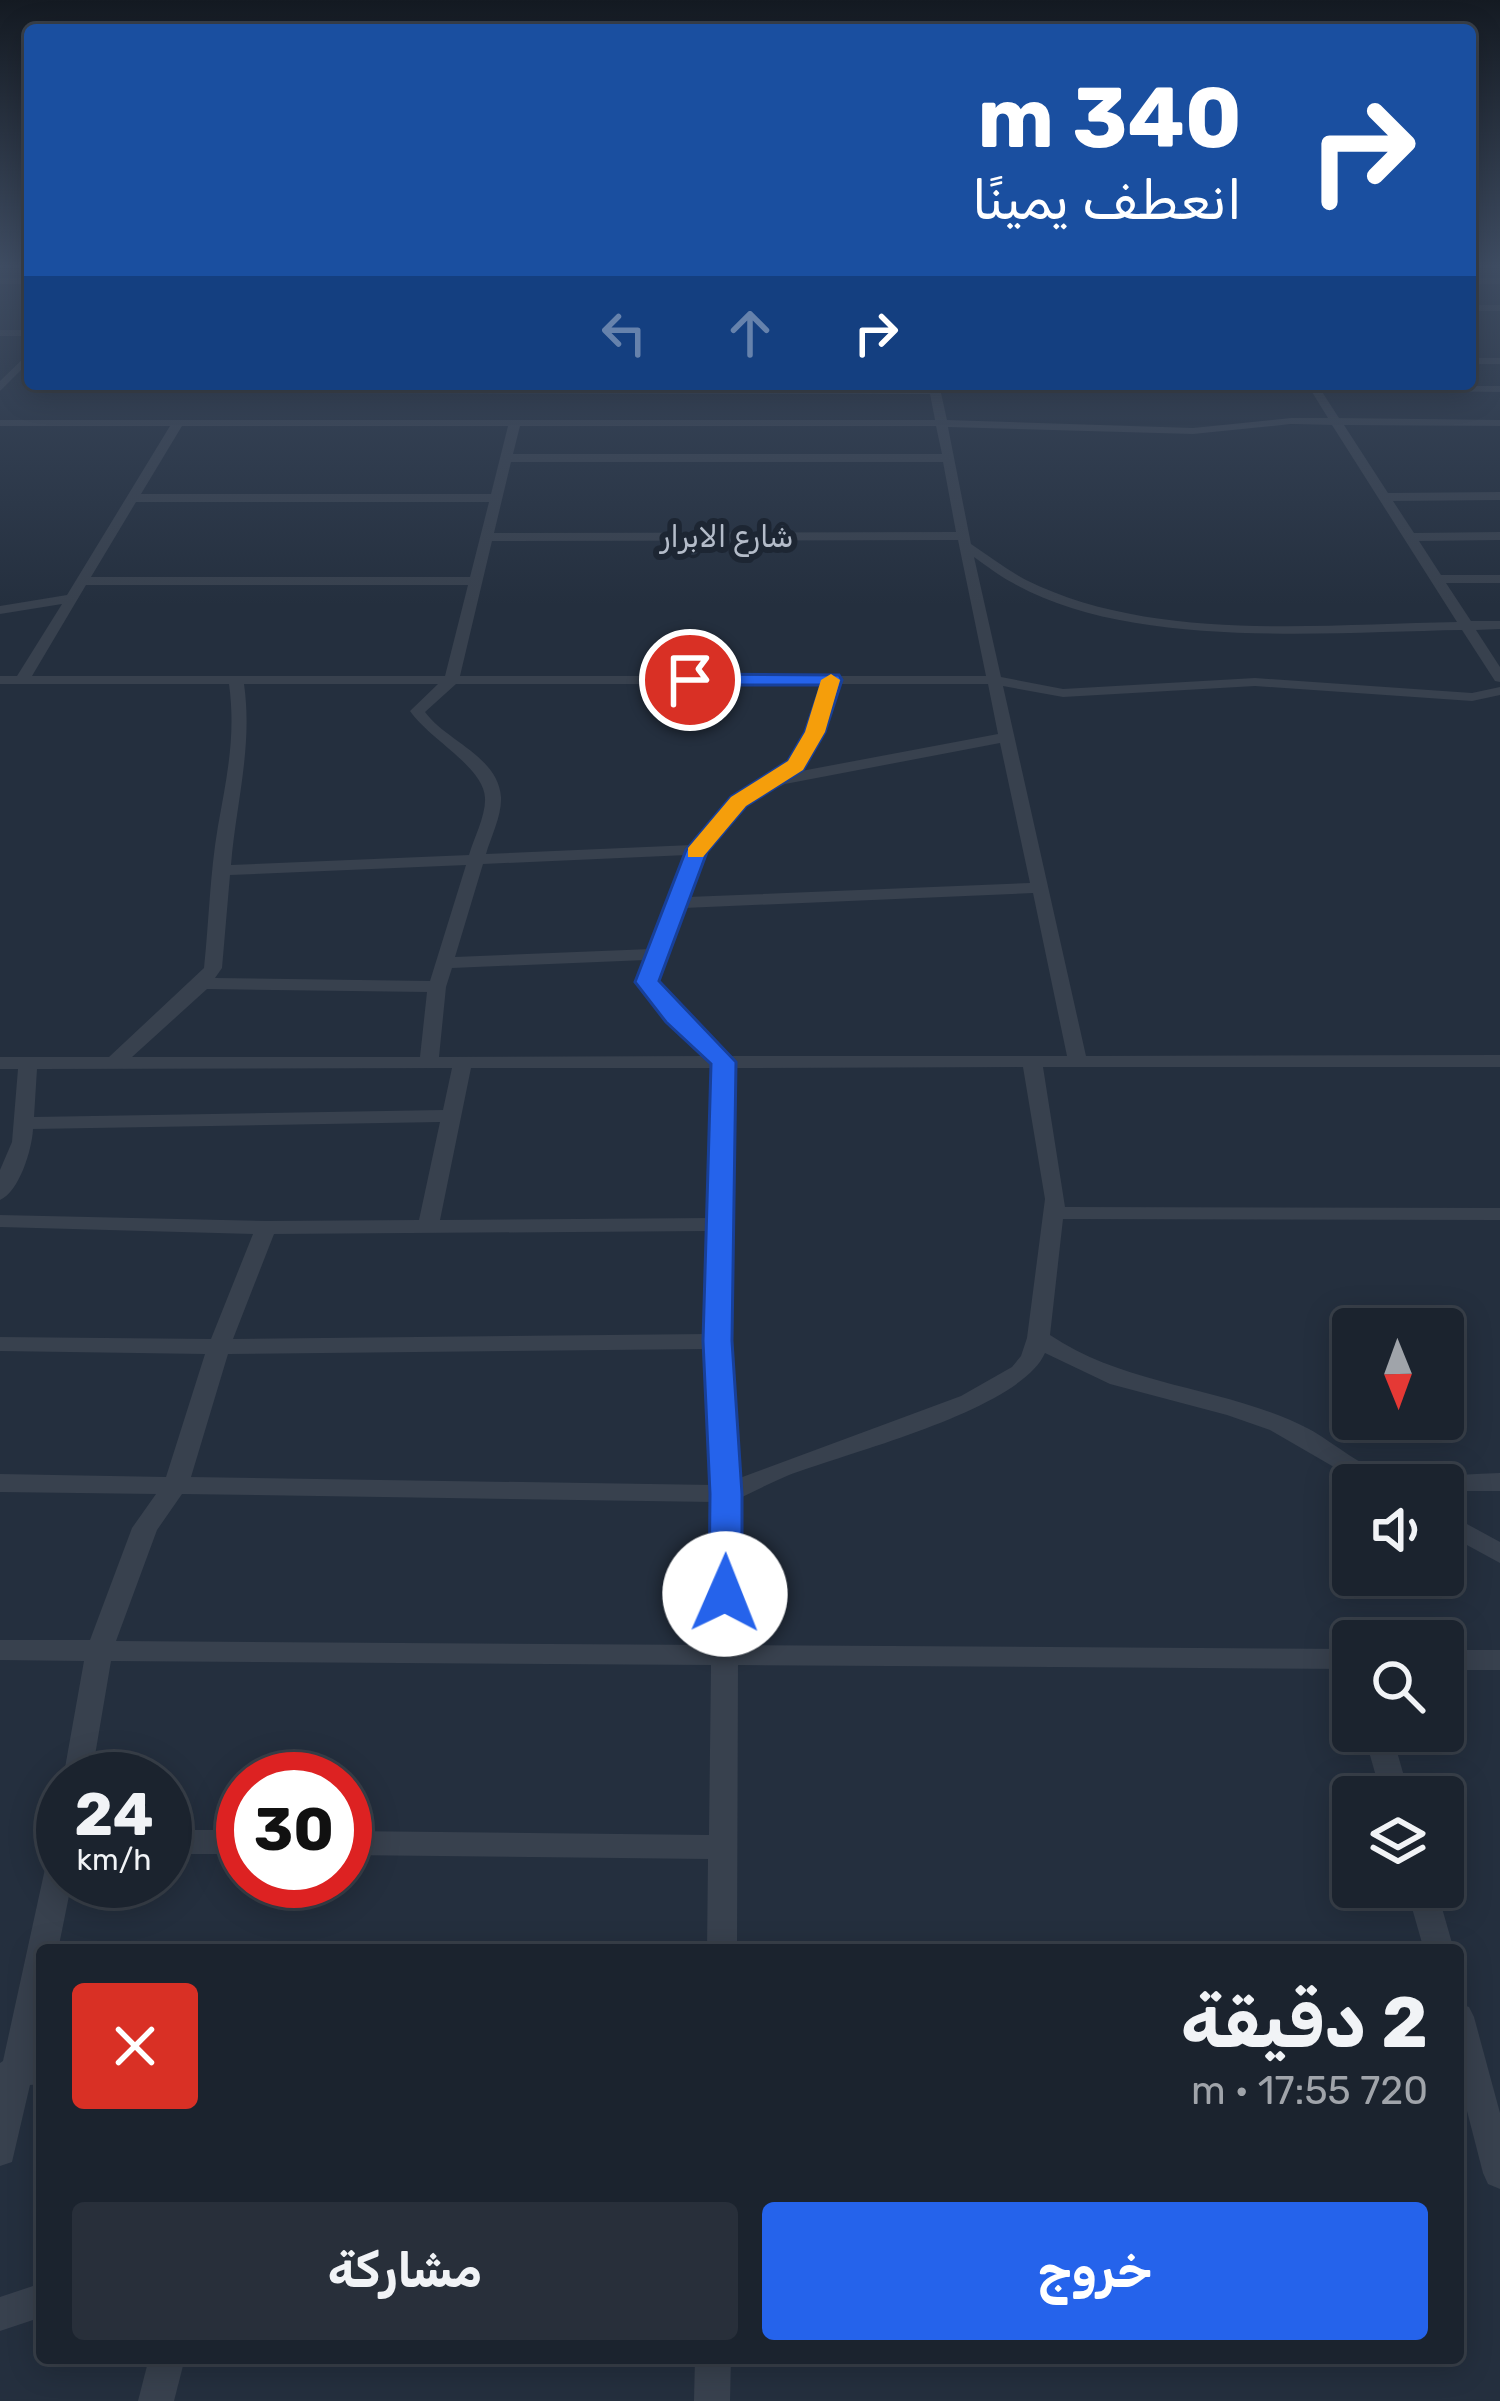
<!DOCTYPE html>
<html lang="ar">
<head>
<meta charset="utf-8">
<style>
  :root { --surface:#1b232e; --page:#282f3a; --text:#f1f3f6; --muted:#a0a4aa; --line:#39404a; --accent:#2563eb }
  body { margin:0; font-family:Rubik,Vazirmatn,sans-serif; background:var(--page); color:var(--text); direction:rtl; height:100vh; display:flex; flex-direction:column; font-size:45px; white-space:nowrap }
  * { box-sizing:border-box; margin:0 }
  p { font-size:39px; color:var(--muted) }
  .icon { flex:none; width:66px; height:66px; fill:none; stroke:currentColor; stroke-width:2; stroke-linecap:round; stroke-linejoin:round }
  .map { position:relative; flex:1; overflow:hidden; direction:ltr }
  .side { position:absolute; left:36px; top:1944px; width:1428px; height:420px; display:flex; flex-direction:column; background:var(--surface); border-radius:12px; box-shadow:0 6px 30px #0003,0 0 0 3px var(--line); direction:rtl }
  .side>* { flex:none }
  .banner { position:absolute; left:24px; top:24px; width:1452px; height:366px; border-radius:12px; box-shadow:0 6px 30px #0003,0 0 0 3px var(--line); direction:rtl; background:#1a4fa0; color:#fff; overflow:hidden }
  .needle { width:78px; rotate:179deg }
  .buttons { position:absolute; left:1332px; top:1308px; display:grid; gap:24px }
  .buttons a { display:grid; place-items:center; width:132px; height:132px; border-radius:12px; background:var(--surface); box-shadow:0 6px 30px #0003,0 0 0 3px var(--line); font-size:60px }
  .speed { position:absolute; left:36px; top:1752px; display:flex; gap:24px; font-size:60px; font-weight:700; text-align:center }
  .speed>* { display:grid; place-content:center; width:156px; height:156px; border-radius:50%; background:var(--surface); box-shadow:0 6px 30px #0003,0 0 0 3px var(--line); line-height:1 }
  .speed small { font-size:30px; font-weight:400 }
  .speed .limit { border:18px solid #d22; background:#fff; color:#111 }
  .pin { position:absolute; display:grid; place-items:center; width:102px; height:102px; color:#fff; margin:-51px; border:6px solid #fff; border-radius:50%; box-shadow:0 3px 12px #0007 }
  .me { position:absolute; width:132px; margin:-66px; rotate:1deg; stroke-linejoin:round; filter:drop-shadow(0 0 9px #0008) }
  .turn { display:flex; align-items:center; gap:42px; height:252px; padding:0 36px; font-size:54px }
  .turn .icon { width:156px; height:156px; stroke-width:2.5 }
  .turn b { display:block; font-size:84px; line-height:102px }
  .lanes { display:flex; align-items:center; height:114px; padding:0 36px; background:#0003; justify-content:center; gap:60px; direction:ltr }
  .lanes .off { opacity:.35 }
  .round { display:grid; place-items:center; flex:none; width:126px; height:126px; border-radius:12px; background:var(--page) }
  .summary { display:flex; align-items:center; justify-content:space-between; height:204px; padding:0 36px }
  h1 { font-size:72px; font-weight:700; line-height:90px }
  .button { display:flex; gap:24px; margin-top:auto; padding:24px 36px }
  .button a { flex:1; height:138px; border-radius:12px; background:var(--accent); color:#fff; font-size:48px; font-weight:700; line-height:138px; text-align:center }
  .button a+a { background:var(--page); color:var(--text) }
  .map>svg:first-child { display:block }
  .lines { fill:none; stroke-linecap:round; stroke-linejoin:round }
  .street { fill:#38414e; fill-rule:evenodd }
  .route { fill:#2563eb; stroke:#184099; stroke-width:3 }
  .slow { fill:#f59e0b }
  .labels { text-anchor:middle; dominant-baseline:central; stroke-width:12; stroke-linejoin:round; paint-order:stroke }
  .far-street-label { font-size:30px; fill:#b4bcc9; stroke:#1d2633 }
</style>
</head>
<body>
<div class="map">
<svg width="1500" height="2401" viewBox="0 0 1500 2401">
  <rect width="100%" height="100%" fill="#242f3e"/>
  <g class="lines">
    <g class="street">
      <rect x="0" y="278" width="30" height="6"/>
      <rect x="1470" y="278" width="30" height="6"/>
      <rect x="1470" y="305" width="30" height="6"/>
      <rect x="0" y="330" width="30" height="6"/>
      <path d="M30,352V361L0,391V381Z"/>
      <rect x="1470" y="358" width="30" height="6"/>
      <path d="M929,384H939L947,420L1193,428L1291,418H1328L1307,384H1317L1339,418L1500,420V426L1344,425L1388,493L1500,492V500L1393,501L1414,533L1500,532V540L1419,541L1441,575H1500V583H1446L1471,621H1500V629L1476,630L1500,667V682L1495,681L1462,630C1330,632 1130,650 1013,583C999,576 987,566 974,557L1001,677L1063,689L1255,678L1472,693L1500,687V695L1472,701L1255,686L1063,697L1003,686L1086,1056L1500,1055V1067H1043L1065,1207L1500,1208V1220L1063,1219L1050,1335C1129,1388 1226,1386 1309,1429C1330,1440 1368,1472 1389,1474C1425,1479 1464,1474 1500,1473V1491H1443V1485H1365L1270,1430L1227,1415L1110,1384L1045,1353C1020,1410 849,1452 789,1475C772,1482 755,1491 738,1499V1645L1353,1649V1669L738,1665L737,1950H707L708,1859L345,1855V1831L709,1835L711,1665L111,1661L91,1779H63L84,1661L0,1660V1640H90L132,1528L156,1494L0,1492V1474L166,1477L205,1354L0,1351V1337L211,1339L253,1234L0,1227V1215L266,1221L419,1220L440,1122L33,1129C32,1150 19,1192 0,1200V1170L12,1142L18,1069H0V1057H109L204,968C209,921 210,872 218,826C227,776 236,735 229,684H0V676H17L62,604L0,614V606L67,595L170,426H0V420H935L930,394L247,393L242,390L247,387L929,388ZM1291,424L1332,425L1457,622C1320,624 1153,643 1026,580C1007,570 989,556 971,544L948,427L1193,434ZM182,426H508L491,494H141ZM520,426H936L942,454H513ZM511,462H943L956,532L494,533ZM136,502H489L470,577H91ZM958,540L986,676H460L492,541ZM86,585H468L445,676H32ZM244,684H438L410,711C429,739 484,767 485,798C486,815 474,838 469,855L231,865C236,803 253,747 244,684ZM456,684H824L802,747L775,777L732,798L692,845L486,854C491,837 502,815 501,797C498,756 446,741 425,712ZM838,684H988L998,734L796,772L817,748ZM1000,743L1030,883L688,897L705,851L744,804L785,784ZM687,855L665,903L651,949L455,957L483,864ZM466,865L430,981L215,978L222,968L230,875ZM1033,893L1067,1056H728L682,1013L656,982L684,908ZM646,960L638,982L668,1021L706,1056L439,1057L446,987L452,968ZM207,989L427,992L420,1057H132ZM1023,1067L1045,1199L1027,1338L1021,1356L1012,1367L961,1396L737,1479L729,1341L733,1068ZM452,1068L443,1110L34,1117L37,1069ZM471,1068H713L710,1218L440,1220ZM709,1231L707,1334L233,1339L274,1234ZM707,1349L713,1485L191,1477L228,1354ZM182,1494L714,1502L711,1645L116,1641L157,1530Z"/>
      <path d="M1430,386H1500V392L1426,391L1425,389Z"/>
      <path d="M1443,1511L1500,1542V1563L1443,1532Z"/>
      <rect x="1443" y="1650" width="57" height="20"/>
      <path d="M1363,1731H1391L1410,1797H1382Z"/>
      <rect x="165" y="1830" width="78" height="24"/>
      <path d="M63,1843V1881H72L58,1950H42V2027L36,2056H42V2084L30,2085L12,2162L0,2166V2063L3,2061L48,1855L53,1846Z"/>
      <path d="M1406,1887H1436L1454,1950H1424Z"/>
      <path d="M1458,2003L1469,2007L1474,2017L1500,2113V2189L1488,2184L1483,2173L1458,2076Z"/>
      <path d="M42,2283V2317L0,2331V2297Z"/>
      <path d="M149,2358H185L174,2401H138Z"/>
      <path d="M695,2358H731L730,2401H694Z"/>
    </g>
  </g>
  <linearGradient id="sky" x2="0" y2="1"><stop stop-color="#141a22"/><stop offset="0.44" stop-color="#3f4d63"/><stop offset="1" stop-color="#3f4d63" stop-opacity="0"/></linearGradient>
  <rect width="1500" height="605" fill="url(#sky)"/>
  <path class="route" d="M839,675L842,680L825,732L803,770L746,806L707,852L659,981L736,1062L732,1341L742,1494V1594L737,1603L725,1607L714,1603L709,1594L710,1494L703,1341L711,1064L666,1022L635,982L686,850L731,797L788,761L805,732L821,685H690L680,680L690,674Z"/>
  <path class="slow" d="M831,674L840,680L825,732L803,770L746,806L703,857H688V848L731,797L788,761L805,732L821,680Z"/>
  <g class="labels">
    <g class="far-street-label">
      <text x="727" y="537">شارع الابرار</text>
    </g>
  </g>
</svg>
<div class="buttons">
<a><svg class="needle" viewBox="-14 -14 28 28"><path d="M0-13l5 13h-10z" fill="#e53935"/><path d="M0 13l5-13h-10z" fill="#a0a4aa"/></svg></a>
<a><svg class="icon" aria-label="sound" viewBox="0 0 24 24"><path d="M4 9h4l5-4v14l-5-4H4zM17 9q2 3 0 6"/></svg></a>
<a><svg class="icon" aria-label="search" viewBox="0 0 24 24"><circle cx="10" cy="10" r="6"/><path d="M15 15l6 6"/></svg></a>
<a><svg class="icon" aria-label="layers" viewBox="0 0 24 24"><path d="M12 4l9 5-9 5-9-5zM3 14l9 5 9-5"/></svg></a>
</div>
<div class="speed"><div>24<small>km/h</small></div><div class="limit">30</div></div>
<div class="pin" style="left:690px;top:680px;background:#d93025"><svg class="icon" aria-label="arrive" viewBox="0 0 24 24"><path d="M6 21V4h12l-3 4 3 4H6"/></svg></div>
<svg class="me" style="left:725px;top:1594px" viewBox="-20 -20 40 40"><circle r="19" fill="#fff"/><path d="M0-13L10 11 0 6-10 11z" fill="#2563eb"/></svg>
<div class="banner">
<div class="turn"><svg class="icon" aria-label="right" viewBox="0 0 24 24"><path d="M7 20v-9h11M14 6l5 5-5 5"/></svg><div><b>340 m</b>انعطف يمينًا</div></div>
<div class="lanes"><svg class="icon off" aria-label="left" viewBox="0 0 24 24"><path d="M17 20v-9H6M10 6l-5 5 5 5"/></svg><svg class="icon off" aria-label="ahead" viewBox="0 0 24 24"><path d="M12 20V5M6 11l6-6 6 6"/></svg><svg class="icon" aria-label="right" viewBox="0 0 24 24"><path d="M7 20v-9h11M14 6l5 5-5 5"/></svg></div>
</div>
<section class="side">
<div class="summary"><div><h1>2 دقيقة</h1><p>720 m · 17:55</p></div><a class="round" style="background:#d93025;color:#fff"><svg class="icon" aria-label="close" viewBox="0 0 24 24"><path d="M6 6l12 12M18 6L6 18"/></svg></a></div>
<div class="button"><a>خروج</a><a>مشاركة</a></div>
</section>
</div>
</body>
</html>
